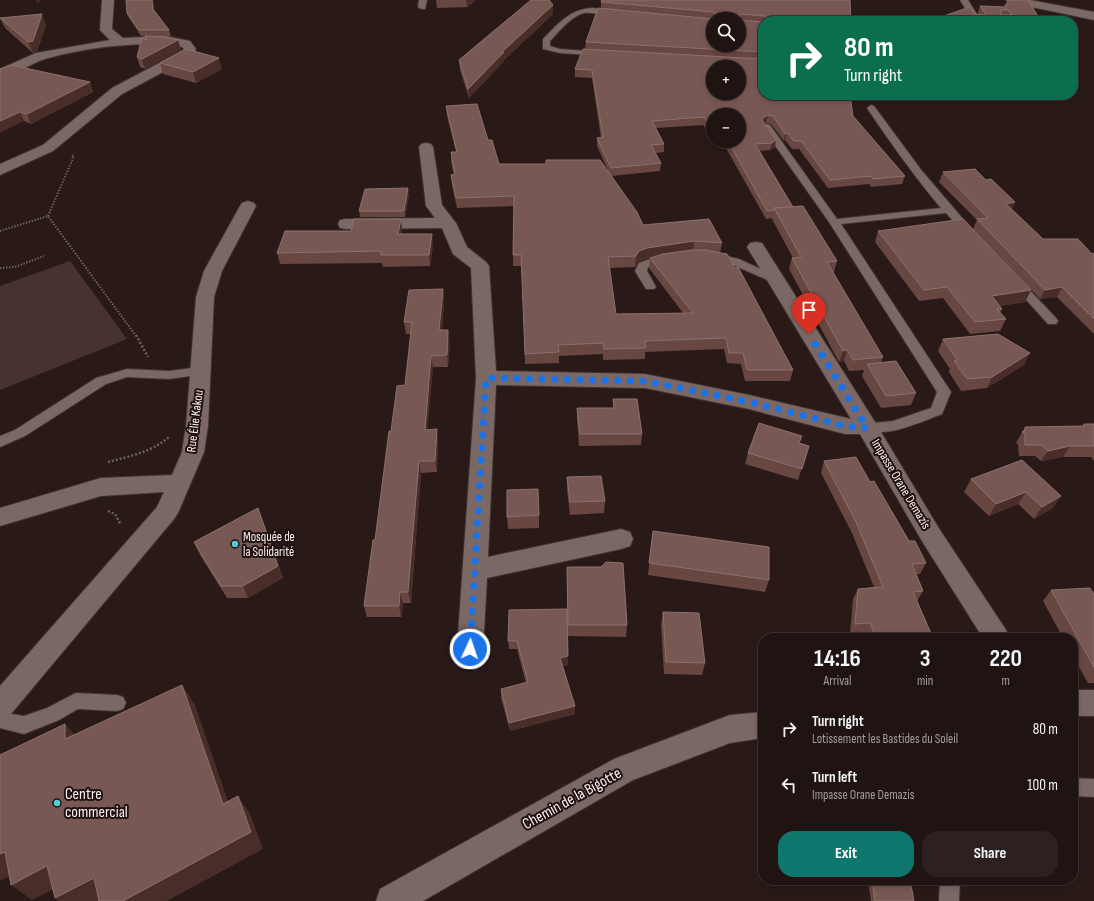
<!DOCTYPE html>
<html lang="en">
<head>
<meta charset="utf-8">
<style>
  :root { --surface:#1f1412; --page:#2c2120; --text:#f1f3f6; --muted:#a19e9f; --line:#3c3332; --accent:#0f766e }
  body { margin:0; font-family:"Sofia Sans Condensed",sans-serif; background:var(--page); color:var(--text); height:100vh; display:flex; flex-direction:column; font-size:15px; white-space:nowrap }
  * { box-sizing:border-box; margin:0 }
  p { font-size:13px; color:var(--muted) }
  .icon { flex:none; width:22px; height:22px; fill:none; stroke:currentColor; stroke-width:2; stroke-linecap:round; stroke-linejoin:round }
  .map { position:relative; flex:1; overflow:hidden }
  .sheet { position:absolute; left:758px; top:633px; width:320px; height:252px; display:flex; flex-direction:column; background:var(--surface); border-radius:16px; box-shadow:0 2px 6px #0003,0 0 0 1px var(--line) }
  .sheet>* { flex:none }
  .banner { position:absolute; left:758px; top:16px; width:320px; height:84px; border-radius:16px; box-shadow:0 2px 6px #0003,0 0 0 1px var(--line); background:#0b6e4f; color:#fff; overflow:hidden }
  .fabs { position:absolute; left:706px; top:12px; display:grid; gap:8px }
  .fabs a { display:grid; place-items:center; width:40px; height:40px; border-radius:50%; background:var(--surface); box-shadow:0 2px 6px #0003,0 0 0 1px var(--line); font-size:20px }
  .pin { position:absolute; display:grid; place-items:center; width:34px; height:34px; color:#fff; margin:-41px -17px; border-radius:50% 50% 50% 0; rotate:-45deg; box-shadow:0 0 4px #0007 }
  .pin .icon { rotate:45deg }
  .me { position:absolute; width:44px; margin:-22px; rotate:3deg; stroke-linejoin:round; filter:drop-shadow(0 0 3px #0008) }
  .turn { display:flex; align-items:center; gap:14px; height:84px; padding:0 20px; font-size:18px }
  .turn .icon { width:52px; height:52px; stroke-width:2.5 }
  .turn b { display:block; font-size:28px; line-height:34px }
  .eta { display:flex; justify-content:space-evenly; align-items:center; height:68px; text-align:center }
  .eta b { font-size:24px; font-weight:700; line-height:28px }
  .action { display:flex; gap:8px; margin-top:auto; padding:8px 20px }
  .action a { flex:1; height:46px; border-radius:16px; background:var(--accent); color:#fff; font-size:16px; font-weight:700; line-height:46px; text-align:center }
  .action a+a { background:var(--page); color:var(--text) }
  ul { padding:0; list-style:none }
  li { display:flex; align-items:center; gap:12px; height:56px; padding:0 20px }
  li div { flex:1 }
  li b { display:block; font-size:15px }
  li em { font-style:normal }
  .map>svg:first-child { display:block }
  .green { fill:#47322f }
  .lines { fill:none; stroke-linecap:round; stroke-linejoin:round }
  .service-casing { stroke:#403433; stroke-width:2 }
  .minor-casing { stroke:#403433; stroke-width:2 }
  .path-far1 { stroke:#6d605e; stroke-width:2; stroke-dasharray:1.5 1.5; stroke-linecap:butt }
  .path { stroke:#6d605e; stroke-width:2.5; stroke-dasharray:2 2; stroke-linecap:butt }
  .service { fill:#7b6865; fill-rule:evenodd }
  .minor { fill:#7b6865; fill-rule:evenodd }
  .wall { fill:#684641; fill-rule:evenodd }
  .shaded-wall { fill:#482d29 }
  .building { fill:#785854; stroke:#8d706c; fill-rule:evenodd }
  .route { stroke:#1a73e8; stroke-width:7; stroke-dasharray:0 12.6 }
  .poi-dot { fill:#52ccd6; stroke:#1f110f; stroke-width:1.5 }
  .labels { text-anchor:middle; dominant-baseline:central; stroke-width:4; stroke-linejoin:round; paint-order:stroke }
  .street-label { font-size:13px; fill:#fcf1f0; stroke:#1f110f }
  .poi-label { font-size:13px; fill:#fcf1f0; stroke:#1f110f; text-anchor:start }
  .near-poi-label { font-size:16px; fill:#fcf1f0; stroke:#1f110f; text-anchor:start }
  .near-street-label { font-size:16px; fill:#fcf1f0; stroke:#1f110f }
</style>
</head>
<body>
<div class="map">
<svg width="1094" height="901" viewBox="0 0 1094 901">
  <rect width="100%" height="100%" fill="#291a18"/>
  <path class="green" d="M70,261L127,339L0,390V286Z"/>
  <g class="lines">
    <g class="service-casing">
      <g id="service">
        <path d="M419,0H427L425,9H422L418,7Z"/>
        <path d="M960,0H968L981,21H973Z"/>
        <path d="M593,8L615,11L619,13C611,19 594,11 584,13C571,16 559,32 550,41V46L560,49L601,52H604V56L560,53L543,49V39C557,25 571,8 593,8Z"/>
        <path d="M1042,18H1048L1050,21H1042Z"/>
        <path d="M871,105L874,106L922,171L975,233L974,235H966L946,213L841,224L951,392L942,414C918,423 888,438 862,430L860,427L862,424L893,421L931,408L937,392L829,222L762,127L767,124L770,125L837,219L941,208C914,176 890,142 867,108Z"/>
        <path d="M713,253L739,259L780,278L782,280L780,282H772L731,264L709,258L707,256Z"/>
        <path d="M669,257L675,260L673,262L648,267L647,271L656,287L654,289H646L635,271L639,263L650,259Z"/>
        <path d="M1016,279L1020,280L1056,318L1058,321L1056,324H1048L1012,284L1010,282L1012,280Z"/>
        <path d="M200,367L205,368L206,371L205,374L169,379L127,377L106,384L25,436L0,447V436L15,430L96,378L127,369L169,371Z"/>
        <path d="M76,693L117,695L123,697L126,703L123,709L117,711L78,709L59,720L24,734L0,728V712L24,716L47,708Z"/>
        <path d="M1073,778L1094,779V797L1073,796Z"/>
        <path d="M940,880H960L959,901H939Z"/>
      </g>
    </g>
    <g class="minor-casing">
      <g id="minor">
        <path d="M102,0H114L112,29L123,38L165,36L190,41L196,49L191,57L122,94L53,151L0,175V164L43,145L112,88L182,51L184,49L182,47C144,40 82,48 45,59C30,64 16,74 0,78V69L36,53L110,40L100,30Z"/>
        <path d="M1006,0H1030L1094,12V20L1012,3L1008,2Z"/>
        <path d="M426,143L431,144L433,147L442,205L456,223L467,247L486,262L489,266L496,371L645,374L749,395L851,419L747,247L750,243L756,242L762,243L875,422L938,527L1006,630L1010,638H983L922,541L860,434H845L749,409L645,388L496,385L488,557L621,529L630,532L633,539L630,546L621,549L487,578L483,649L479,657L470,661L461,657L457,649L476,378L471,268L453,254L442,228L346,229L340,228L338,224L340,220L346,219L435,218L426,206L419,147L421,144Z"/>
        <path d="M248,201L254,203L256,206L222,271L214,297L208,426L204,452L178,513L174,519L10,715L0,719V686L157,507L164,492L101,496L0,526V508L101,478L172,475L182,452L186,426L196,297L204,271L240,206L242,203Z"/>
        <rect x="1073" y="690" width="21" height="26"/>
        <path d="M763,712V738L730,743L633,780L423,901H376L380,889L614,759L730,715Z"/>
      </g>
    </g>
    <g class="path-far1">
      <path d="M48,216L74,156L71,155"/>
      <path d="M0,231L48,216L136,336"/>
      <path d="M0,268L15,267L44,256"/>
    </g>
    <g class="path">
      <path d="M136,335L148,357"/>
      <path d="M108,462C130,456 152,452 169,437"/>
      <path d="M108,511L115,514L121,525"/>
    </g>
    <use href="#service" class="service"/>
    <use href="#minor" class="minor"/>
  </g>
  <g class="wall">
    <path d="M126,0H153L154,11L169,30L171,36H141L129,18L127,13Z"/>
    <path d="M436,0H476L467,7L437,8Z"/>
    <path d="M601,2L851,21H763V95L853,116L905,176L902,184L871,187L869,184L828,188L799,149H792L785,140L784,141L771,124L766,123L765,124L775,147L770,150L760,151L793,207L837,261L834,272H833L883,357L881,362L916,393L911,405L881,408L862,376L864,370L849,371L844,361L839,362L789,269L792,258H793L772,219V218L766,219L722,141H739L713,115V134H709L703,125L656,128L664,144V152L655,153L661,163L660,171L611,176L643,225L722,243L720,253L793,370L790,381H745L741,364L727,363L724,349L645,352V359L603,360V354L559,356V363L525,364L522,266H513L514,206L457,208L452,185L451,175H454L451,162V152H456L447,116L446,106L488,140L499,164H546V160L609,173L597,146V138H601L592,78L575,77V69L585,49L586,42L601,9ZM650,258L649,268L683,313L616,314L610,268L635,267L638,262L646,259Z"/>
    <path d="M980,6L1004,7L1041,21H929L974,14L979,15L978,13Z"/>
    <path d="M553,14L504,60V61L469,98L460,70L459,60Z"/>
    <path d="M0,18L46,25L37,51L33,53L5,28Z"/>
    <path d="M145,36L178,40L181,50L145,69L140,67L137,57L146,39Z"/>
    <path d="M160,63L222,69L196,83L163,74Z"/>
    <path d="M0,69L90,82L93,92L31,124L24,121Z"/>
    <path d="M943,172L986,180L1015,202L1012,209L1043,239L1092,254L1094,253V334L1057,297L1040,299L973,229L977,220L939,182Z"/>
    <path d="M409,194L405,217H360L359,211Z"/>
    <path d="M401,219L402,230V234L433,245L430,266L383,267L382,263L280,264L277,253L351,231Z"/>
    <path d="M878,231L1031,290L1025,302L1000,306L1002,309L1000,313L1006,319L1000,331L970,334L943,298L919,301L875,242Z"/>
    <path d="M443,289L444,301L442,330L450,342L448,367H433L427,430L438,441L437,472L421,473L411,603H403L401,617H367L364,606L375,540L391,431L405,385L411,334H406L404,322Z"/>
    <path d="M943,339L1024,365L987,388L961,391L949,372L950,369L938,351Z"/>
    <path d="M613,399L642,434L641,445L579,446L577,420V408H613Z"/>
    <path d="M1084,424H1094V461L1091,457H1063L1041,461L1035,456H1019L1018,444L1016,443L1025,427L1083,426Z"/>
    <path d="M800,443L809,446L798,480L745,464L748,453Z"/>
    <path d="M1022,460L1053,508L1034,519L1018,504L989,516L964,492L971,479Z"/>
    <path d="M824,461L870,482L909,541L926,563L920,574H916L923,591L917,601L933,638H867L865,633L850,634L853,599L858,589L874,587L852,533L821,473Z"/>
    <path d="M567,477L605,501L604,513L570,515L567,489Z"/>
    <path d="M258,508L283,578L248,598H227L200,555L194,542Z"/>
    <path d="M539,515V528L508,529L507,517Z"/>
    <path d="M653,531L769,580L765,592L648,575Z"/>
    <path d="M567,567L627,625L626,637L568,636V665L563,666L575,714L510,731L501,698V689L526,683L517,649H509L508,641L567,616Z"/>
    <path d="M1051,590L1094,594V683H1088L1073,656V638H1063L1043,601Z"/>
    <path d="M663,612L705,663L702,675L664,674L661,624Z"/>
    <path d="M868,880H910L914,901H871Z"/>
  </g>
  <g class="shaded-wall">
    <path d="M36,0H41L38,4Z"/>
    <path d="M152,0H153L154,14L153,9Z"/>
    <path d="M466,0H476L467,7Z"/>
    <path d="M553,5V14L504,60V61L469,98L468,89L502,52Z"/>
    <path d="M42,14L46,25L37,51L33,53L28,42Z"/>
    <path d="M178,40L181,50L145,69L142,59Z"/>
    <path d="M219,58L222,69L196,83L193,72Z"/>
    <path d="M90,82L93,92L31,124L27,114Z"/>
    <path d="M20,112L24,121L0,133V121Z"/>
    <path d="M768,115L766,123L761,126L763,118Z"/>
    <path d="M787,133L785,140L784,141L785,134Z"/>
    <path d="M776,140L775,147L770,150L772,143Z"/>
    <path d="M408,188L409,194L405,217L404,211Z"/>
    <path d="M1015,202L1011,212L1006,204Z"/>
    <path d="M401,219L402,230L400,245L398,234Z"/>
    <path d="M432,234L433,245L430,266L429,255Z"/>
    <path d="M694,241L693,252L646,259L638,262L635,267L636,256L639,251L647,248Z"/>
    <path d="M1062,287L1057,297L1040,299L1045,290Z"/>
    <path d="M443,289L444,301L441,342L439,330Z"/>
    <path d="M1031,290L1025,302L986,308L992,296Z"/>
    <path d="M448,330L450,342L448,367L447,355Z"/>
    <path d="M847,350L844,361L839,362L843,351Z"/>
    <path d="M1030,353L1024,365L987,388L992,377Z"/>
    <path d="M431,356L433,367L426,442L425,430Z"/>
    <path d="M437,429L438,441L437,472L435,461Z"/>
    <path d="M1070,446L1063,457L1041,461L1048,451Z"/>
    <path d="M419,461L421,473L411,603L408,592Z"/>
    <path d="M1026,492L1018,504L989,516L996,504Z"/>
    <path d="M1061,496L1053,508L1034,519L1042,507Z"/>
    <path d="M258,508L283,578L248,598L243,586Z"/>
    <path d="M400,592L403,603L401,617L399,606Z"/>
    <path d="M568,656V665L560,667V658Z"/>
    <path d="M182,685L195,705L235,822L223,804Z"/>
    <path d="M575,706V714L510,731L509,723Z"/>
    <path d="M65,724L82,743L65,739Z"/>
    <path d="M238,796L250,814L263,849L167,901H123Z"/>
    <path d="M5,852L26,868L0,881V854Z"/>
    <path d="M47,866L67,882L32,900L11,885Z"/>
    <path d="M94,878L112,894L98,901H58L55,898Z"/>
  </g>
  <g class="building">
    <path d="M126,0H152L153,9L169,30H139L127,13Z"/>
    <path d="M531,0H549L553,5L502,52H504L468,89L459,60Z"/>
    <path d="M602,0H850L851,21H766L765,16L740,14L739,19H713V45H739V19L740,20L763,22V52L586,42L598,8L714,19L715,17L714,12L601,2Z"/>
    <path d="M1009,0H1028L1041,21H929L970,7L974,14L984,15L985,13L980,6L1004,7ZM1001,10H1009L1011,15H1001Z"/>
    <path d="M42,14L33,41L28,42L0,18Z"/>
    <path d="M145,36L164,37L178,40L142,59L137,57L142,38L147,40Z"/>
    <path d="M186,49L219,58L193,72L160,63Z"/>
    <path d="M583,49L763,59V95H850L853,116L905,176L873,179L871,176L830,180L801,141H794L787,133L785,134L773,116L768,115L763,118L762,120L776,140L772,143L755,144L793,207L774,208V210L767,211L728,141H739V115H713V126H710L704,117L652,121L664,144L651,145L661,163L611,168L597,138L603,137L592,70L575,69ZM713,67H739V93H713Z"/>
    <path d="M11,65L90,82L27,114L20,112L0,121V69Z"/>
    <path d="M477,104L488,140H492L499,164H546V160H600L637,212L643,225L709,219L722,243L694,241L647,248L639,251L636,256L608,257L616,314L693,313L650,258L663,254L692,250H705L727,254L735,268L738,267L793,370H747L743,353H729L726,338L645,341L646,348L604,349L603,343L558,345L559,352L525,354L521,255H513L514,196L456,198L451,175L455,174L451,152H457L446,106Z"/>
    <path d="M975,169L986,180L991,179L1015,202L1006,204L1043,239H1078L1092,254L1094,253V319L1062,287L1045,290L977,219L988,218L943,172Z"/>
    <path d="M408,188L404,211H359L365,189Z"/>
    <path d="M803,206L837,261L827,262L883,357L853,360L847,350L843,351L792,258L801,257L774,208Z"/>
    <path d="M354,219H401L398,234H432L429,255H381V251L277,253L285,231H351Z"/>
    <path d="M963,219L1031,290L992,296L1002,309H997L1006,319L975,322L947,287L924,290L878,231Z"/>
    <path d="M443,289L439,330H448L447,355L431,356L425,430L437,429L435,461H419L408,592H400L399,606H364L373,540H375L389,431H391L397,386L405,385L412,322H404L409,290Z"/>
    <path d="M998,334L1030,353L992,377L967,379L954,361L957,360L943,339Z"/>
    <path d="M896,361L916,393L886,396L867,364Z"/>
    <path d="M613,399H637L642,434H580L577,408H614Z"/>
    <path d="M759,423L802,436L799,443L809,446L802,469L748,453Z"/>
    <path d="M1084,424H1094V446H1070L1048,451L1041,445H1025V433L1022,432L1025,431V427L1084,426Z"/>
    <path d="M856,457L870,482L874,481L909,541H915L926,563L912,564L923,591L913,592L933,638H876L870,623L855,624L858,589L883,587L856,522L824,461Z"/>
    <path d="M1022,460L1061,496L1042,507L1026,492L996,504L971,479Z"/>
    <path d="M601,476L605,501L570,502L567,477Z"/>
    <path d="M538,489L539,515L507,517V490Z"/>
    <path d="M258,508L278,566L243,586H221L194,542Z"/>
    <path d="M653,531L769,547V580L649,563Z"/>
    <path d="M606,562L623,563L627,625H568L567,567H601Z"/>
    <path d="M1090,588L1094,594V667L1051,590Z"/>
    <path d="M567,609L568,656L560,658L575,706L509,723L501,689L528,682L517,641H508L509,610Z"/>
    <path d="M663,612L699,613L705,663L666,662Z"/>
    <path d="M182,685L223,804L238,796L251,832L123,901H99L94,878L55,898L47,866L11,885L5,852L0,854V755L65,724V739Z"/>
    <path d="M872,880H910L914,901H875Z"/>
  </g>
  <g class="lines">
    <path class="route" d="M470,649L486,378L645,381L749,402L845,426L867,428L809,334"/>
  </g>
  <g class="poi-dot">
    <circle cx="235" cy="544" r="4"/>
    <circle cx="57" cy="803" r="4"/>
  </g>
  <g class="labels">
    <g class="street-label">
      <text transform="translate(195 421) rotate(-83)">Rue Élie Kakou</text>
      <text transform="translate(901 484) rotate(59)">Impasse Orane Demazis</text>
    </g>
    <g class="poi-label">
      <text x="243" y="537">Mosquée de<tspan x="243" dy="15">la Solidarité</tspan></text>
    </g>
    <g class="near-poi-label">
      <text x="65" y="794">Centre<tspan x="65" dy="18">commercial</tspan></text>
    </g>
    <g class="near-street-label">
      <text transform="translate(572 799) rotate(-29)">Chemin de la Bigotte</text>
    </g>
  </g>
</svg>
<div class="fabs">
<a><svg class="icon" aria-label="search" viewBox="0 0 24 24"><circle cx="10" cy="10" r="6"/><path d="M15 15l6 6"/></svg></a>
<a>+</a>
<a>−</a>
</div>
<div class="pin" style="left:809px;top:334px;background:#d93025"><svg class="icon" aria-label="arrive" viewBox="0 0 24 24"><path d="M6 21V4h12l-3 4 3 4H6"/></svg></div>
<svg class="me" style="left:470px;top:649px" viewBox="-20 -20 40 40"><circle r="17" fill="#1a73e8" stroke="#fff" stroke-width="3"/><path d="M0-11L8 9 0 5-8 9z" fill="#fff"/></svg>
<div class="banner">
<div class="turn"><svg class="icon" aria-label="right" viewBox="0 0 24 24"><path d="M7 20v-9h11M14 6l5 5-5 5"/></svg><div><b>80 m</b>Turn right</div></div>
</div>
<section class="sheet">
<div class="eta">
<div><b>14:16</b><p>Arrival</p></div>
<div><b>3</b><p>min</p></div>
<div><b>220</b><p>m</p></div>
</div>
<ul>
<li><svg class="icon" aria-label="right" viewBox="0 0 24 24"><path d="M7 20v-9h11M14 6l5 5-5 5"/></svg><div><b>Turn right</b><p>Lotissement les Bastides du Soleil</p></div><em>80 m</em></li>
<li><svg class="icon" aria-label="left" viewBox="0 0 24 24"><path d="M17 20v-9H6M10 6l-5 5 5 5"/></svg><div><b>Turn left</b><p>Impasse Orane Demazis</p></div><em>100 m</em></li>
</ul>
<div class="action"><a>Exit</a><a>Share</a></div>
</section>
</div>
</body>
</html>
